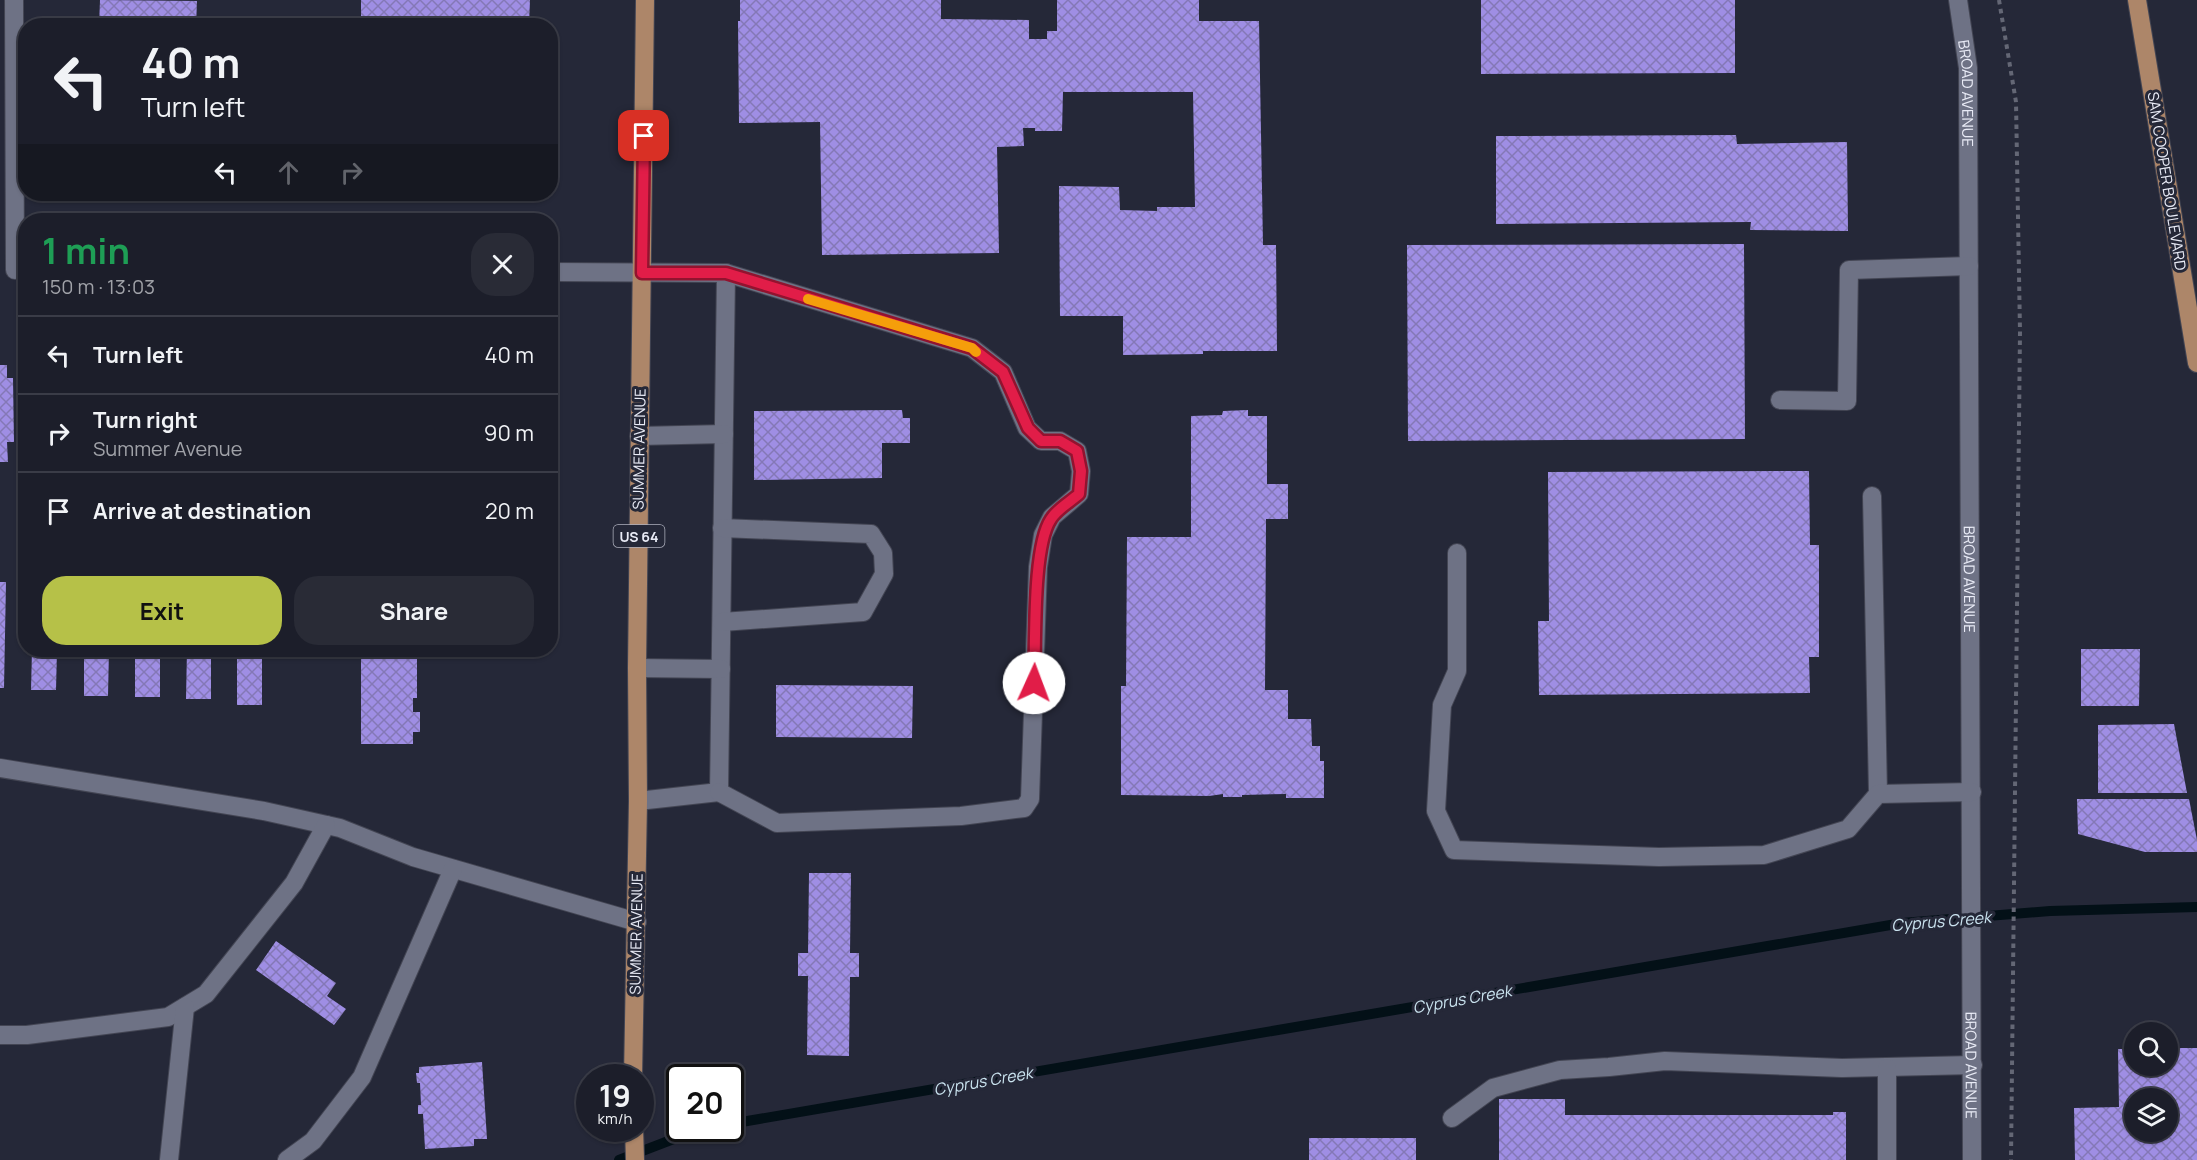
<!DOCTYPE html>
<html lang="en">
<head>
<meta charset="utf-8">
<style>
  :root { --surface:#1c1e2a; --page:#292b36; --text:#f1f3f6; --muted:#a0a2a8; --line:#3a3c47; --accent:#b6c148 }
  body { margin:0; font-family:Manrope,sans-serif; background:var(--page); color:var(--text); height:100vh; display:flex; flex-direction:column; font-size:22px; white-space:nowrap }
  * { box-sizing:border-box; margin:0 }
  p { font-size:20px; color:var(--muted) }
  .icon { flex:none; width:33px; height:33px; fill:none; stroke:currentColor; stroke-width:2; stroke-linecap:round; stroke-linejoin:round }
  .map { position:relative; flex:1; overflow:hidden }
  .sheet { position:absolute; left:18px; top:213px; width:540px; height:444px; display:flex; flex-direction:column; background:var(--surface); border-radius:24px; box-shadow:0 2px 4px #0004,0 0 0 2px var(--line) }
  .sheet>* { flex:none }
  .hud { position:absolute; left:18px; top:18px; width:540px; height:183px; border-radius:24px; box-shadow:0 2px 4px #0004,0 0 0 2px var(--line); background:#1c1e2a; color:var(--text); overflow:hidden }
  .tools { position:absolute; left:2124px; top:1022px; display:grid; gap:12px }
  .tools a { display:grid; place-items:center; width:54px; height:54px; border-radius:50%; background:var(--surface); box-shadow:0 2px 4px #0004,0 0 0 2px var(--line); font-size:30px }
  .speed { position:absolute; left:576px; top:1064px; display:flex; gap:12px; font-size:30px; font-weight:700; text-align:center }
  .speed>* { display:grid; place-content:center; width:78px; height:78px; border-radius:50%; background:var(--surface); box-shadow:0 2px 4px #0004,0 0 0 2px var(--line); line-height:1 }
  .speed small { font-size:15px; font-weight:400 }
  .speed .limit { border:3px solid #111; border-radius:9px; background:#fff; color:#111 }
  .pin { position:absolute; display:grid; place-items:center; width:51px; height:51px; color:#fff; margin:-26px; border-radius:12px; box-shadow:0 3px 9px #0006 }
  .me { position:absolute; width:66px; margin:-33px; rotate:2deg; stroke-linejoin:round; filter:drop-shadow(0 0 4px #0008) }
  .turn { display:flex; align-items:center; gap:21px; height:126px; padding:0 24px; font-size:27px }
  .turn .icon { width:78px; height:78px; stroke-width:2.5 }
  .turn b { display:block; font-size:42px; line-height:51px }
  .lanes { display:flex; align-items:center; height:57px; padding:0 24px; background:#0003; justify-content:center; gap:30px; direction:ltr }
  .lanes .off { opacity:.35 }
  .round { display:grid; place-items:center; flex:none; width:63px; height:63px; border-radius:24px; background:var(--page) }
  .summary { display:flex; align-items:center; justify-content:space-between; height:102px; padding:0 24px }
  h1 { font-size:36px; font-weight:700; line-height:45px; color:#1e9e55 }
  .cta { display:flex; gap:12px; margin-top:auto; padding:12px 24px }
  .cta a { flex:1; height:69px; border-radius:24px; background:var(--accent); color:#111; font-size:24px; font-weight:700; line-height:69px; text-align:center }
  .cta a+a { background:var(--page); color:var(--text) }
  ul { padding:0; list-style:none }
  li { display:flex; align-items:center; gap:18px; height:78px; padding:0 24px; border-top:2px solid var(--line) }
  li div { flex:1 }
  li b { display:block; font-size:22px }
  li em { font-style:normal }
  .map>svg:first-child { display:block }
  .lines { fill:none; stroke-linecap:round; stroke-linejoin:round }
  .stream { stroke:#031017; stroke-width:10 }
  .building { fill:url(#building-cross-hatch); fill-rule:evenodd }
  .minor-casing { stroke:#434553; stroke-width:20 }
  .major-casing { stroke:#434553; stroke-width:20 }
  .path { stroke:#646775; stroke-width:4; stroke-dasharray:4.5 4.5; stroke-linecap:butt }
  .minor { stroke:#6e7285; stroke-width:18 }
  .major { stroke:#ad8669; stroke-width:18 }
  .route-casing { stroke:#92132f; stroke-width:15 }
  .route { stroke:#e11d48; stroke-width:10 }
  .slow { stroke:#f59e0b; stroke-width:10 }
  .labels { text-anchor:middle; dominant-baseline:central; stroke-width:6; stroke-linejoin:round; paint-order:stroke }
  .shield { fill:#252838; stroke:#aeb0bd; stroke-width:1.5 }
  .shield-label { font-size:14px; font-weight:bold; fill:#e9ebf6 }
  .street-label { font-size:15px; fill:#e9ebf6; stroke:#252838 }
  .water-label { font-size:16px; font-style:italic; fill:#cae3ef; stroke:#252838 }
</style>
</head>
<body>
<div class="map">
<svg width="2197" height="1160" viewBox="0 0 2197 1160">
  <defs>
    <pattern id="building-cross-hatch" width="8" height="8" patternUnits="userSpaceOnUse" patternTransform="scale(1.5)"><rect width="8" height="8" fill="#9f8ee4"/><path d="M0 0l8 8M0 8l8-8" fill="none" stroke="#8478b6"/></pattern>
  </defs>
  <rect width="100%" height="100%" fill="#252838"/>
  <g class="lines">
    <g class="stream">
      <path d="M730,1124L1902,923L2050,911L2197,907"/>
      <path d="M619,1160L697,1130L706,1128"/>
    </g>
  </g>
  <g class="building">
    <path d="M100,0L197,1L196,26H99Z"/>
    <path d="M361,0H530L529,26H361Z"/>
    <path d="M740,0H941V19L1029,20V39H1047V31H1057V0H1199V21H1259L1263,245H1276L1277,351H1203V354L1123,355V316H1060L1059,186L1119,187L1120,210L1157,211V207H1195L1193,92H1063L1062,131H1035V128H1023L1024,146L997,147L999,253L822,255L820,122L739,123L738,21H740Z"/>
    <path d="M1481,0H1735V73L1481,74Z"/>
    <path d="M1736,135L1737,144L1847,142L1848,231L1750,230L1751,222L1496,224V136Z"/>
    <path d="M1744,244L1745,439L1408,441L1407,245Z"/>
    <path d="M0,365H7V378H13L14,442H7L8,462H0Z"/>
    <path d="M902,410L903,418H910V443H882V478L754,480V411Z"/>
    <path d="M1248,410V416H1267V484H1288V519H1266L1265,690H1288V719H1311L1312,746H1320V761H1324V798H1286V794L1242,795V797H1223V794L1209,796L1121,795V686H1126L1127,537H1191V416L1222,415L1223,411Z"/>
    <path d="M1809,471L1810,545H1819V657H1809L1810,693L1539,695L1538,621H1549L1548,472Z"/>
    <path d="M0,582H6L4,688H0Z"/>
    <path d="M2081,649H2140L2139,706H2081Z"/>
    <path d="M32,650H57L56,690H31Z"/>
    <path d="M84,650H109L108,696H84Z"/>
    <rect x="135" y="650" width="25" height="47"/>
    <path d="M187,650H211V699H186Z"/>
    <rect x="237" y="650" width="25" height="55"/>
    <path d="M361,650H417V698H413V712H420V732H413V744H361Z"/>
    <path d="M776,685L913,686L912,738L776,737Z"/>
    <path d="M2174,724L2187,793H2098V725Z"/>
    <path d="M2077,799H2189L2197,840V852H2145L2078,834Z"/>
    <path d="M809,873H851L850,953H859V977H850L849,1056L807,1055L808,976H798V953H808Z"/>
    <path d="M276,941L336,983L327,996L346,1009L334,1025L256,970Z"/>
    <path d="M2168,1048H2197V1160H2075L2074,1108L2119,1107L2118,1049H2134V1065H2168ZM2134,1098H2168V1131H2134Z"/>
    <path d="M482,1062L487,1139H474V1146L425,1149L423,1114H418V1105H421L420,1083H417L416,1073H419V1067Z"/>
    <path d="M1499,1099H1565V1115H1833V1112H1846V1160H1499Z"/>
    <rect x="1309" y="1138" width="107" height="22"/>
  </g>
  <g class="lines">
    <g class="minor-casing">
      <g id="minor">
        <path d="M14,0L15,270"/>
        <path id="s1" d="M1958,0L1968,68L1972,1160"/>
        <path d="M550,272L726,273L719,792L638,801"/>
        <path d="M1780,400L1847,401L1849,270L1969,266"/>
        <path d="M639,436L724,434"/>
        <path d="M1872,496L1878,794"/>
        <path d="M1457,553V671L1442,705L1436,811L1454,850L1659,857L1764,855L1848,829L1878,794L1972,792"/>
        <path d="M722,622L863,612L884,574L883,553L871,534L722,528"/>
        <path d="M637,668L721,669"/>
        <path d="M0,768L264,811L340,828L413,857L637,922"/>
        <path d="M719,792L777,823L961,816L1024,808L1030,799L1038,567L1043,535L1052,517L1079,494L1081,471L1077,451L1060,441H1041L1027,428L1003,372L972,348L726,273"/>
        <path d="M0,1035H27L168,1017L206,994L294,883L326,825"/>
        <path d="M1452,1118L1493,1088L1560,1070L1609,1067L1665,1061L1842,1068L1973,1065"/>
        <path d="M169,1160L185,1007"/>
        <path d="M287,1160L313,1141L362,1077L453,869"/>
        <path d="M1887,1160V1068"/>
      </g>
    </g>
    <g class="major-casing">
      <g id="major">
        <path d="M2137,0L2197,363"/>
        <path d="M633,1077L638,801L637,668L645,0"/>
        <path d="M634,1128L635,1160"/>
      </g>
    </g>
    <path class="path" d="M1999,0L2016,102L2020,332L2011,1160"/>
    <use href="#minor" class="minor"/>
    <use href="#major" class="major"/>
  </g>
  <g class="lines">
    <g class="route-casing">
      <path id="route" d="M644,136L642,273H726L972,348L1003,372L1028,428L1041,441H1060L1077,451L1081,471L1079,494C1070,502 1057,509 1051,519C1032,547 1036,646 1034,683"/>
    </g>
    <use href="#route" class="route"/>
    <path class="slow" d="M808,299L972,348L976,352"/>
  </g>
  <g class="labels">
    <rect class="shield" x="613.5" y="525" width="51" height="22" rx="4.5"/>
    <g class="shield-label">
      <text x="639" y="536">US 64</text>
    </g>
    <g class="street-label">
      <text stroke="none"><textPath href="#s1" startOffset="94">BROAD AVENUE</textPath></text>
      <text transform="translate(2167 181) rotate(81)">SAM COOPER BOULEVARD</text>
      <text transform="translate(639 449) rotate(-89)">SUMMER AVENUE</text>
      <text stroke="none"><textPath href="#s1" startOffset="580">BROAD AVENUE</textPath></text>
      <text transform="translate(636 934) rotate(-89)">SUMMER AVENUE</text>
      <text stroke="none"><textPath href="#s1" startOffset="1066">BROAD AVENUE</textPath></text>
    </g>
    <g class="water-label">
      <text transform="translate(1941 921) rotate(-5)">Cyprus Creek</text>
      <text transform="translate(1462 999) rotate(-10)">Cyprus Creek</text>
      <text transform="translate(983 1081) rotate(-10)">Cyprus Creek</text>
    </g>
  </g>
</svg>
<div class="tools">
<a><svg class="icon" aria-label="search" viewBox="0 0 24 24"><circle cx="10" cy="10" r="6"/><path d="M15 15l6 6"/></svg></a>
<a><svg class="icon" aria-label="layers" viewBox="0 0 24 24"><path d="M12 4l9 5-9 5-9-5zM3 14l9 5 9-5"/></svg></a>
</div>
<div class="speed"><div>19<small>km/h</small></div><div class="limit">20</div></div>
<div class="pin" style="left:644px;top:136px;background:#d93025"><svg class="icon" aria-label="arrive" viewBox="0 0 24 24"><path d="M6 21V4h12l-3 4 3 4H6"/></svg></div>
<svg class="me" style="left:1034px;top:683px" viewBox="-20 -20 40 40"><circle r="19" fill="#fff"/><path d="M0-13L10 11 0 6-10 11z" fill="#e11d48"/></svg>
<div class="hud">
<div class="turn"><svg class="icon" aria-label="left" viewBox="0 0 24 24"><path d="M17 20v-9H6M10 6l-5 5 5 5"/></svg><div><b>40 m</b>Turn left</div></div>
<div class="lanes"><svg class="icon" aria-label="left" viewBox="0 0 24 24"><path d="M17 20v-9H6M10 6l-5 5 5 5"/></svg><svg class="icon off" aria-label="ahead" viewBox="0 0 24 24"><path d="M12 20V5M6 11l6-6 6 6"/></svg><svg class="icon off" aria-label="right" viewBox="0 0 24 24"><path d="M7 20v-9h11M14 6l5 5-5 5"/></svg></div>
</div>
<section class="sheet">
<div class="summary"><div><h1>1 min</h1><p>150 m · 13:03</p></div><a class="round"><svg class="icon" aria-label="close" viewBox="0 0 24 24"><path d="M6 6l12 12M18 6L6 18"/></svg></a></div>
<ul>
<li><svg class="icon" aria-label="left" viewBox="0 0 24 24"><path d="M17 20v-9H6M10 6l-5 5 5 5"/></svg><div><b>Turn left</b></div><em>40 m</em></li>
<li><svg class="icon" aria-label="right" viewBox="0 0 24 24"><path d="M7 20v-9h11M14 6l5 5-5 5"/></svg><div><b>Turn right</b><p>Summer Avenue</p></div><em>90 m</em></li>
<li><svg class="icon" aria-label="arrive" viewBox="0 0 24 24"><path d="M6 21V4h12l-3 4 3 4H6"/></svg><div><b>Arrive at destination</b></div><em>20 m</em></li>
</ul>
<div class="cta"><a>Exit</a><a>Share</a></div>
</section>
</div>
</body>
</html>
